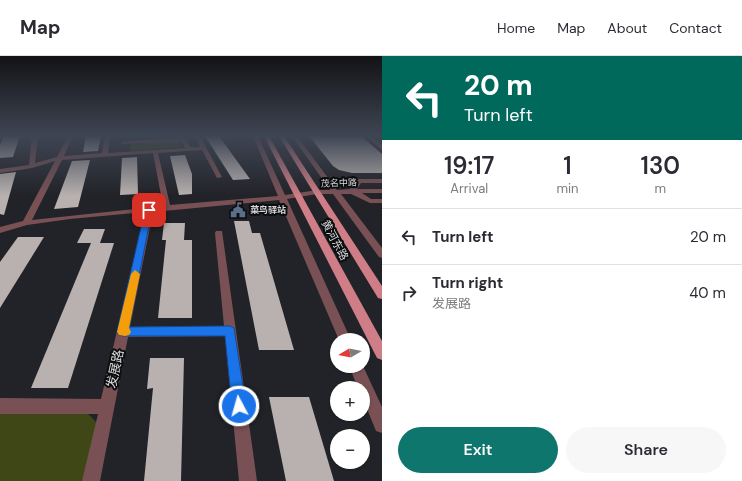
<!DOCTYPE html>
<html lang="en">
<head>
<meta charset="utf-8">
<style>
  :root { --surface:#fff; --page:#f7f7f7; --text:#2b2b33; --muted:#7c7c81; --line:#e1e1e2; --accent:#0f766e }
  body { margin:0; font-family:"DM Sans","Noto Sans SC",sans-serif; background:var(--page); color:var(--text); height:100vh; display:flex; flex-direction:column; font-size:15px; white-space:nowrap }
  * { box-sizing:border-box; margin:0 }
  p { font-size:13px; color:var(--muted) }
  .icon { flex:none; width:22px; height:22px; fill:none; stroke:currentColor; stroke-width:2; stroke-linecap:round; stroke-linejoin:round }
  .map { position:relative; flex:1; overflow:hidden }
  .sheet { display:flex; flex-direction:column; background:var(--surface); width:360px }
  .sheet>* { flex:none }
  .banner { background:#00695c; color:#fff; overflow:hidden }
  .needle { width:26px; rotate:260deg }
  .buttons { position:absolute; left:330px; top:277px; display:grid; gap:8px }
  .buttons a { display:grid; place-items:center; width:40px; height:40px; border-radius:50%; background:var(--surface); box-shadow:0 1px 3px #0004; font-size:20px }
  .pin { position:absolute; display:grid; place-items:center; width:34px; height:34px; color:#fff; margin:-17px; border-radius:8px; box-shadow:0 2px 6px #0006 }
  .me { position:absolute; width:44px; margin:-22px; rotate:354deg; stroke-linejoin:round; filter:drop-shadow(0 0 3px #0008) }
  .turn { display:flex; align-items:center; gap:14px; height:84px; padding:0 16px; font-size:18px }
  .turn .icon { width:52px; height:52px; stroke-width:2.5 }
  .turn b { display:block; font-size:28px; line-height:34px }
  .eta { display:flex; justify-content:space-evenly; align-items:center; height:68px; text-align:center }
  .eta b { font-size:24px; font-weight:600; line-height:28px }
  .action { display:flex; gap:8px; margin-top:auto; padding:8px 16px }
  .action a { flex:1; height:46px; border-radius:24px; background:var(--accent); color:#fff; font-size:16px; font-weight:600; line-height:46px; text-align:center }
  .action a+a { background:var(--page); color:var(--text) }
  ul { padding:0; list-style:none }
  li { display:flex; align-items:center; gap:12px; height:56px; padding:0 16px; border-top:1px solid var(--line) }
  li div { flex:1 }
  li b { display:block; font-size:15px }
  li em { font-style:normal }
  header { display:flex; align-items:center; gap:24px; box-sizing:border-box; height:56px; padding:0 20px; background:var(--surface); border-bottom:1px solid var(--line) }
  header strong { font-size:19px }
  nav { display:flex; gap:22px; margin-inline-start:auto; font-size:14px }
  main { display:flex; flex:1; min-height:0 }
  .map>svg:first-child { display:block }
  .green { fill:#404716 }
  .building { fill:#b8b1af }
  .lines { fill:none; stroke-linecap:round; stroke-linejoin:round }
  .minor { fill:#795155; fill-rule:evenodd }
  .major { fill:#cf7d86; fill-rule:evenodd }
  .route { fill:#1a73e8; stroke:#114b97 }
  .slow { fill:#f59e0b }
  .labels { text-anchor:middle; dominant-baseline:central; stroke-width:4; stroke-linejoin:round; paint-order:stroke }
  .far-street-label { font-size:9px; fill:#d7d8db; stroke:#0c0d0f }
  .far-poi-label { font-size:9px; font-weight:bold; fill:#d7d8db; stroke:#0c0d0f; text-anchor:start }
  .street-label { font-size:11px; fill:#d7d8db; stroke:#0c0d0f }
  .near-street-label { font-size:13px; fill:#d7d8db; stroke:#0c0d0f }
</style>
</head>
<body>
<header>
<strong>Map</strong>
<nav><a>Home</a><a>Map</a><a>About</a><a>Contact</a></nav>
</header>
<main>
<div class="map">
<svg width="382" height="425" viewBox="0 0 382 425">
  <rect width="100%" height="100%" fill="#222328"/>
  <g class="green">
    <path d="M177,85L180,86L181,91L130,95V90L132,88Z"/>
    <path d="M0,356L87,357L97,367L83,425H0Z"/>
  </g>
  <g class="building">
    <path d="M4,80H20L13,101L0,102V89Z"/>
    <path d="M86,80H101L98,95L83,96Z"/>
    <path d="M205,80H219L250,123L233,124Z"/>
    <path d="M309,80H361L382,98V117H352L339,114L333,110Z"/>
    <path d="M185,99L192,118V138L179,139L170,100Z"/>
    <path d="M137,101L138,138L120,139L122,102Z"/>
    <path d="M90,104L78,151L54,153L72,105Z"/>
    <path d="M16,116L4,159L0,158V118Z"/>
    <path d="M234,165H249L252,177H260L294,294H259Z"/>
    <path d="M164,167H185L184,184H192V262H158L166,184H162Z"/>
    <path d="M84,173H105L100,187H77Z"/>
    <path d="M18,181H44L0,252V206Z"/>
    <path d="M91,187H114L68,332H31Z"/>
    <path d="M150,302H184L181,425H144L153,332L147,333Z"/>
    <path d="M269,341H309L334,425H286Z"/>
  </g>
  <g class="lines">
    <g class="minor">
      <path d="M32,80H38L35,107L57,101L68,80H73L64,100L102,97L105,80H110L108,97L185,92L182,86L122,88L121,87L124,85L184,82L187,84L190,91H200L195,80H200L222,121L217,122L202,94L158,97L170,149L278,140L253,80H258L285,139L317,134H330L292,80H297L337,134L350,133L357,124L359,123H382V127H361L357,133H382V137H362L371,143H382V147H370L351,138H341L382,192V202L379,201L333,138H317L287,143L351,284H339L279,144L153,156L130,271L224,270L215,177L216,175H222L257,425H239L225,280L128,281L100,425H82L98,358H0V342L101,343L145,156L70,163L27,169L0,177V171L23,165L55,105L32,112L0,117V113L29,109ZM153,97L163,150L32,164L62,104Z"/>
      <path d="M366,80H371L382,89V94Z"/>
      <path d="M349,310H363L382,351V377L376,375L363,343V332H358Z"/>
    </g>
    <g class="major">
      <path d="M264,80H269L382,285V304L377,302Z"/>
      <path d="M279,80H284L382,230V243L378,242Z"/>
    </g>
  </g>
  <linearGradient id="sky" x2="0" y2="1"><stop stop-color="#131316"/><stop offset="0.57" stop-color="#3e4553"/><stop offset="1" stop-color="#3e4553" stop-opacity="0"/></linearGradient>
  <rect width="382" height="140" fill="url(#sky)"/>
  <path class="route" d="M149,152L152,154L129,271L230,270L234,272L246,350L244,355L239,357L234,355L232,350L225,280H123L119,279L117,276L145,154Z"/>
  <path class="slow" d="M135,214L140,218L129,272L131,276L129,279L125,280L119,279L117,276L131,218Z"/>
  <defs>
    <g id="civic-bare" transform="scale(1.2)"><path d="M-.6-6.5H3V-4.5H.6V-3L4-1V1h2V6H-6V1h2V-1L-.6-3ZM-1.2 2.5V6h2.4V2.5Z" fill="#5c6f8a" stroke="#0c0d0f" stroke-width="2.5" paint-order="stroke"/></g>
  </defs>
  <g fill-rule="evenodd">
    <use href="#civic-bare" x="238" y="154"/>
  </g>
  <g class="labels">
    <g class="far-street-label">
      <text transform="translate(339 127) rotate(-2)">茂名中路</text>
    </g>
    <g class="far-poi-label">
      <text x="250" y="154">菜鸟驿站</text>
    </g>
    <g class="street-label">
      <text transform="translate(335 184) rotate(62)">黄河东路</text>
    </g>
    <g class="near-street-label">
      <text transform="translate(115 313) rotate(-78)">发展路</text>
    </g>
  </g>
</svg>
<div class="buttons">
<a><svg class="needle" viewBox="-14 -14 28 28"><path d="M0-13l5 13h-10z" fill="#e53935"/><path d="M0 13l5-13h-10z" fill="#7c7c81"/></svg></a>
<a>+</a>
<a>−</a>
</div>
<div class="pin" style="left:149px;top:154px;background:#d93025"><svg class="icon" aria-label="arrive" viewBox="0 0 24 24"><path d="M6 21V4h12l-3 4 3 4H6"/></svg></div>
<svg class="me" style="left:239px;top:350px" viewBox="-20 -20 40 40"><circle r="17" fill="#1a73e8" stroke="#fff" stroke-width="3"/><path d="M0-11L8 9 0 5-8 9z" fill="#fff"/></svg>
</div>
<section class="sheet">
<div class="banner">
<div class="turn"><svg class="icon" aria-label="left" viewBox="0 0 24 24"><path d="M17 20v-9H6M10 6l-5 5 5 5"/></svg><div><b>20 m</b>Turn left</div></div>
</div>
<div class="eta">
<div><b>19:17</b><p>Arrival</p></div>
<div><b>1</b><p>min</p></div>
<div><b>130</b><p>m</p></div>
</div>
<ul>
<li><svg class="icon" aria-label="left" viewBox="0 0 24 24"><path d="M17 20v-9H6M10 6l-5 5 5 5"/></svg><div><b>Turn left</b></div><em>20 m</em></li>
<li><svg class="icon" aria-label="right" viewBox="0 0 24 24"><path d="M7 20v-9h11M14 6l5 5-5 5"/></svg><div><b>Turn right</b><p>发展路</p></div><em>40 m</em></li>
</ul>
<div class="action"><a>Exit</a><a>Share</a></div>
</section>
</main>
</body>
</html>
